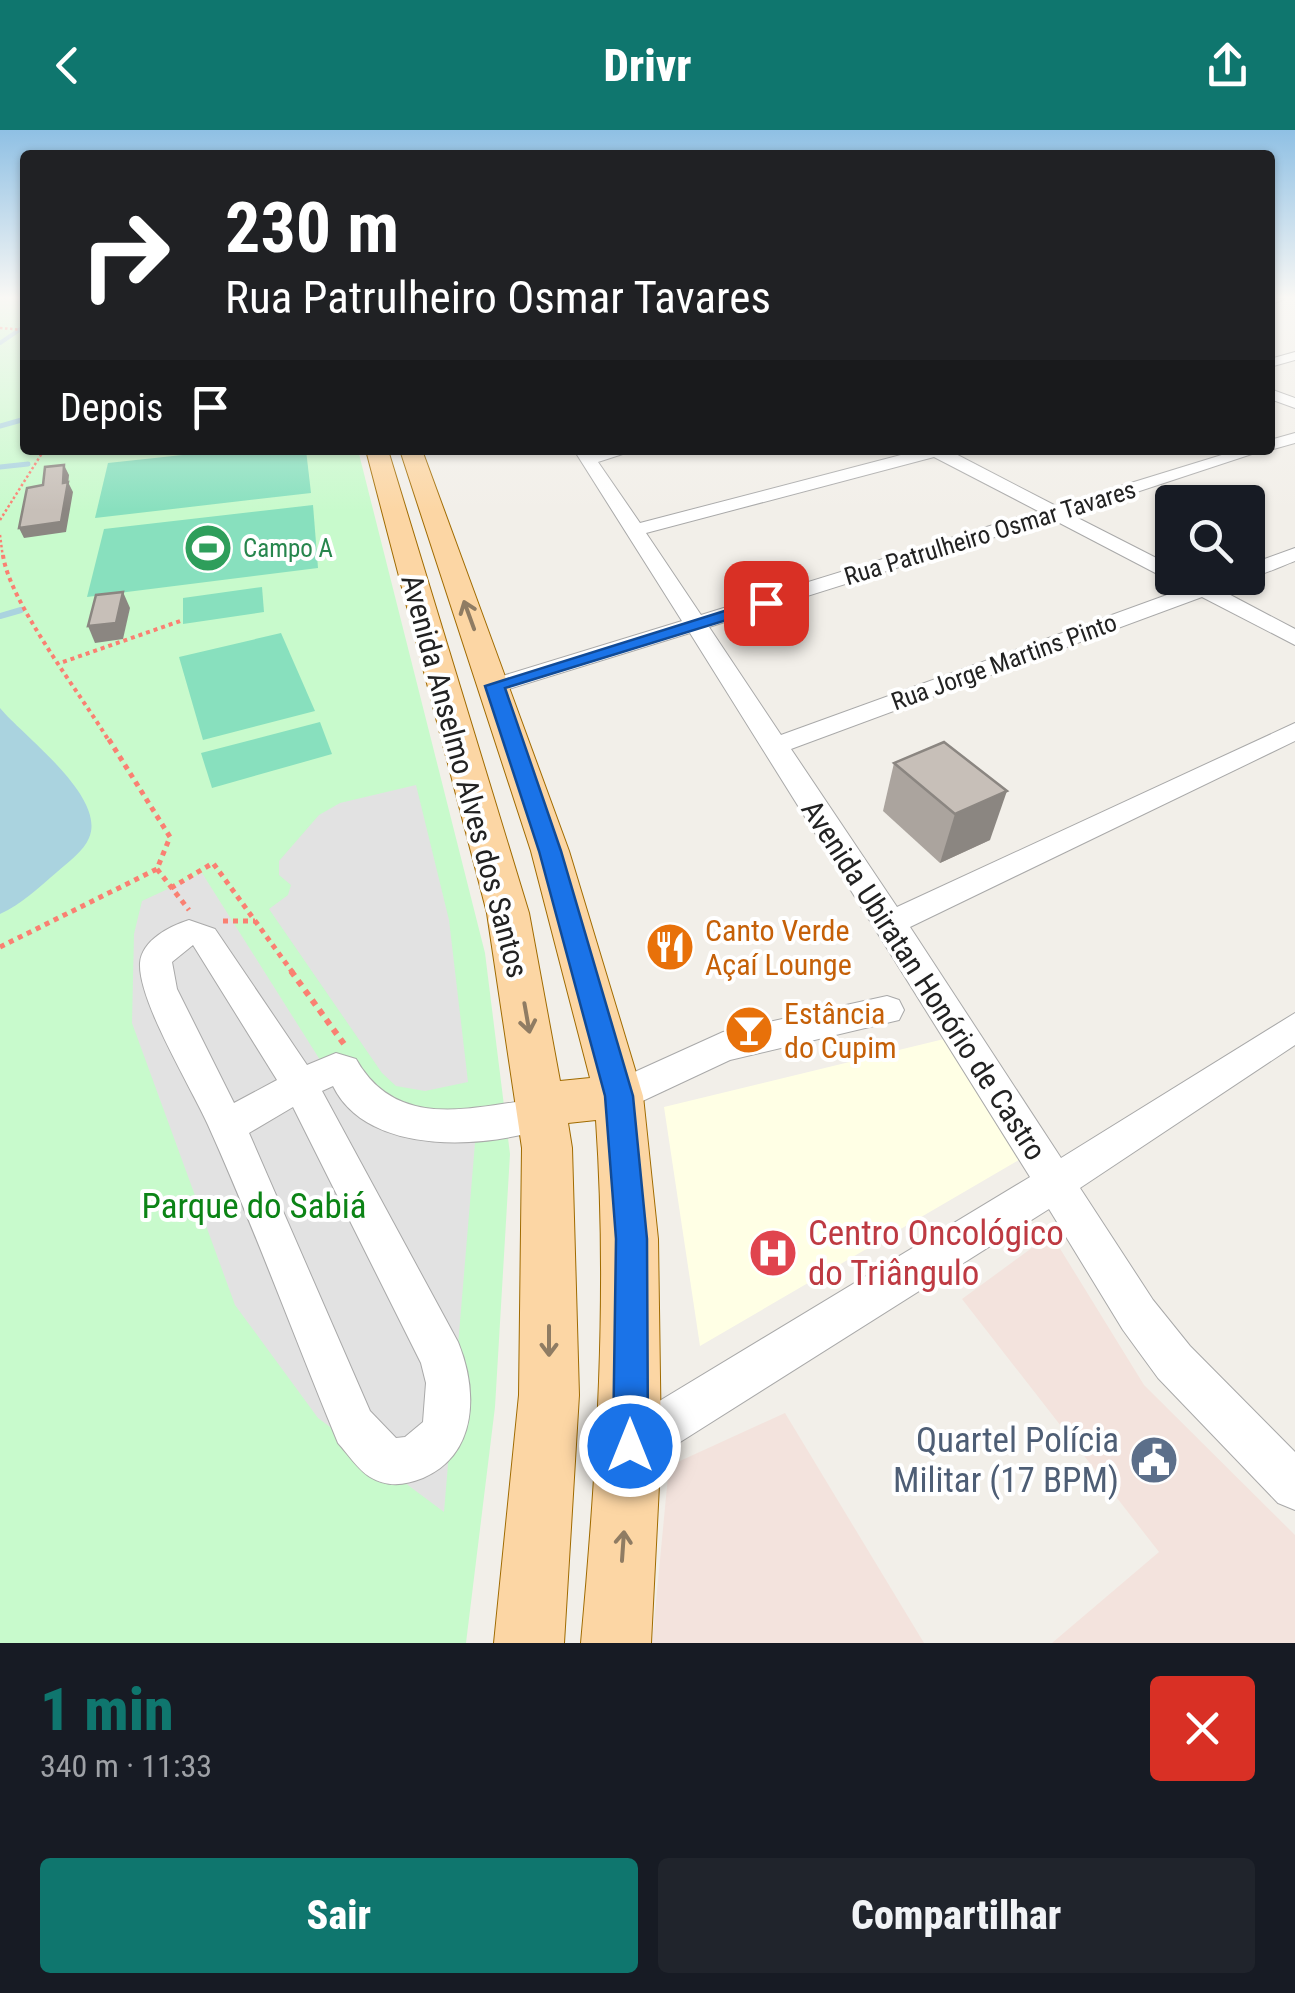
<!DOCTYPE html>
<html lang="pt">
<head>
<meta charset="utf-8">
<style>
  :root { --surface:#171b24; --page:#20242c; --text:#f1f3f6; --muted:#9ea1a6; --accent:#0f766e }
  body { margin:0; font-family:"Roboto Condensed",sans-serif; background:var(--page); color:var(--text); height:100vh; display:flex; flex-direction:column; font-size:38px; white-space:nowrap }
  * { box-sizing:border-box; margin:0 }
  p { font-size:32px; color:var(--muted) }
  .icon { flex:none; width:55px; height:55px; fill:none; stroke:currentColor; stroke-width:2; stroke-linecap:round; stroke-linejoin:round }
  .map { position:relative; height:1513px; overflow:hidden }
  .details { display:flex; flex-direction:column; background:var(--surface); flex:1 }
  .details>* { flex:none }
  .top-card { position:absolute; left:20px; top:20px; width:1255px; height:305px; border-radius:10px; box-shadow:0 2px 8px #0004; background:#202124; color:#fff; overflow:hidden }
  .controls { position:absolute; left:1155px; top:355px; display:grid; gap:20px }
  .controls a { display:grid; place-items:center; width:110px; height:110px; border-radius:10px; background:var(--surface); box-shadow:0 2px 8px #0004; font-size:50px }
  .pin { position:absolute; display:grid; place-items:center; width:85px; height:85px; color:#fff; margin:-42px; border-radius:20px; box-shadow:0 5px 15px #0006 }
  .me { position:absolute; width:110px; margin:-55px; rotate:0deg; stroke-linejoin:round; filter:drop-shadow(0 0 8px #0008) }
  .turn { display:flex; align-items:center; gap:35px; height:210px; padding:0 40px; font-size:45px }
  .turn .icon { width:130px; height:130px; stroke-width:2.5 }
  .turn b { display:block; font-size:70px; line-height:85px }
  .then { display:flex; align-items:center; height:95px; padding:0 40px; background:#0003; gap:20px; font-size:38px }
  .round { display:grid; place-items:center; flex:none; width:105px; height:105px; border-radius:10px; background:var(--page) }
  .summary { display:flex; align-items:center; justify-content:space-between; height:170px; padding:0 40px }
  h1 { font-size:60px; font-weight:800; line-height:75px; color:var(--accent) }
  .action { display:flex; gap:20px; margin-top:auto; padding:20px 40px }
  .action a { flex:1; height:115px; border-radius:10px; background:var(--accent); color:#fff; font-size:40px; font-weight:800; line-height:115px; text-align:center }
  .action a+a { background:var(--page); color:var(--text) }
  header { display:flex; justify-content:space-between; align-items:center; height:130px; padding:0 40px; background:var(--accent); color:#fff; font-size:45px; font-weight:800 }
  .map>svg:first-child { display:block }
  .education { fill:#ffffe5 }
  .military { fill:#f3e3dd }
  .park { fill:#c8facc }
  .pitch { fill:#88e0be }
  .parking { fill:#e2e2e2 }
  .water { fill:#aad3df }
  .lines { fill:none; stroke-linecap:round; stroke-linejoin:round }
  .stream-far2 { stroke:#aad3df; stroke-width:4 }
  .stream-far1 { stroke:#aad3df; stroke-width:5 }
  .stream { stroke:#aad3df; stroke-width:6 }
  .minor-casing { stroke:#a9a9a9; stroke-width:2 }
  .major-casing { stroke:#a06b00; stroke-width:2 }
  .path-far3 { stroke:#fa8072; stroke-width:2.5; stroke-dasharray:2.5 2.5; stroke-linecap:butt }
  .path-far2 { stroke:#fa8072; stroke-width:4; stroke-dasharray:4 4; stroke-linecap:butt }
  .path-far1 { stroke:#fa8072; stroke-width:5; stroke-dasharray:5 5; stroke-linecap:butt }
  .path { stroke:#fa8072; stroke-width:6; stroke-dasharray:6 6; stroke-linecap:butt }
  .minor { fill:#fff; fill-rule:evenodd }
  .major { fill:#fcd6a4; fill-rule:evenodd }
  .wall { fill:#aba49e }
  .shaded-wall { fill:#8b8681 }
  .building { fill:#c7bfb8; stroke:#8b8681; stroke-width:2.5 }
  .oneway { stroke:#8f7c63 }
  .route { fill:#1a73e8; stroke:#114b97; stroke-width:2.5 }
  .labels { text-anchor:middle; dominant-baseline:central; stroke-width:8; stroke-linejoin:round; paint-order:stroke }
  .far-street-label { font-size:25px; fill:#222; stroke:#fff }
  .far-leisure-label { font-size:25px; fill:#27864d; stroke:#fff; text-anchor:start }
  .street-label { font-size:30px; fill:#222; stroke:#fff }
  .food-label { font-size:30px; fill:#c56008; stroke:#fff; text-anchor:start }
  .near-park-label { font-size:35px; fill:#0c8416; stroke:#fff }
  .near-health-label { font-size:35px; fill:#be3a42; stroke:#fff; text-anchor:start }
  .near-service-label { font-size:35px; fill:#4e5e75; stroke:#fff; text-anchor:end }
</style>
</head>
<body>
<header><svg class="icon" aria-label="back" viewBox="0 0 24 24"><path d="M15 5l-7 7 7 7"/></svg>Drivr<svg class="icon" aria-label="share" viewBox="0 0 24 24"><path d="M12 15V3M7 8l5-5 5 5M5 13v7h14v-7"/></svg></header>
<div class="map">
<svg width="1295" height="1513" viewBox="0 0 1295 1513">
  <rect width="100%" height="100%" fill="#f2efe9"/>
  <path class="education" d="M944,909L1019,1030L700,1216L664,977Z"/>
  <g class="military">
    <path d="M1051,1104L1144,1255L1295,1405V1513H1052L1159,1422L962,1169Z"/>
    <path d="M785,1283L924,1513H652L669,1336Z"/>
  </g>
  <path class="park" d="M0,169H25V320H358L485,823L510,1024L495,1277L466,1513H0Z"/>
  <g class="pitch">
    <path d="M229,320H306L311,363L95,388L108,333Z"/>
    <path d="M313,375L318,438L87,467L104,399Z"/>
    <path d="M262,457L264,482L183,494V468Z"/>
    <path d="M281,503L315,581L203,610L179,527Z"/>
    <path d="M320,592L332,624L212,658L201,623Z"/>
  </g>
  <g class="parking">
    <path d="M416,655L449,790L468,952L425,961L396,956L382,943L269,779L288,765L291,755L279,745V731L319,685L340,673Z"/>
    <path d="M202,743L351,979L373,996L402,1002L476,1001L444,1382L318,1288L235,1175L132,893L134,804L142,771Z"/>
  </g>
  <path class="water" d="M0,578C23,606 107,667 89,708C84,721 67,733 57,742C38,758 22,774 0,784Z"/>
  <g class="lines">
    <path class="stream-far2" d="M0,213L25,196"/>
    <g class="stream-far1">
      <path d="M0,296L25,289"/>
      <path d="M0,337L28,334"/>
    </g>
    <path class="stream" d="M0,486L21,480"/>
    <g class="minor-casing">
      <g id="minor">
        <path d="M1270,169H1284L1270,175Z"/>
        <path d="M1295,222V230L1270,237V229Z"/>
        <path d="M1270,259L1295,268V278L1270,269Z"/>
        <path d="M1295,303V313L1270,320V310Z"/>
        <path d="M574,320H635L598,332L640,393L920,320H948L1056,376L1238,320H1264L1070,384L1172,436V448H1179H1165L1052,389L709,497L781,605L1186,458L1182,453L1189,448L1205,451L1244,448L1221,460L1295,499V515L1202,467L791,619L897,777L1295,593V611L910,797L1061,1028L1295,883V915L1080,1058L1153,1170L1190,1216L1295,1322V1380L1278,1373L1158,1248L1123,1200L1049,1079L647,1333L630,1339L613,1333L607,1316L613,1299L1030,1047L690,503L502,561H486L482,556L486,551L682,491ZM934,327L1038,381L701,485L646,403Z"/>
        <path d="M1295,418V431C1279,437 1262,446 1245,448L1248,435Z"/>
        <path d="M189,790L215,799L307,935L336,923L356,929C397,1002 473,977 542,968L555,973L560,984L555,995C491,1019 368,1028 333,956L322,961L458,1212C478,1261 478,1324 423,1348C405,1355 388,1358 370,1347C358,1340 348,1324 338,1313C294,1207 255,1099 208,995C191,957 138,871 140,833C142,810 170,796 189,790ZM193,815L277,950L234,973L177,859L172,832ZM293,977L421,1233L426,1253L423,1292L405,1307L396,1308L370,1281L249,1003Z"/>
        <path d="M887,866L899,870L904,880L899,890L730,930L619,982L606,977L601,966L606,955L723,902Z"/>
      </g>
    </g>
    <g class="major-casing">
      <path id="major" d="M366,320H388L529,783L560,951L590,948L531,721L400,320H422L569,721L643,966L658,1109L661,1316L651,1513H581C597,1338 608,1166 596,990L568,993L572,1018L579,1265L564,1513H494L519,1265L522,1018L487,783Z"/>
    </g>
    <g class="path-far3">
      <path d="M0,198L25,200"/>
      <path d="M0,390L44,320"/>
      <path d="M0,405L3,428"/>
    </g>
    <g class="path-far2">
      <path d="M3,425C9,472 82,566 109,611"/>
      <path d="M63,532L183,490"/>
    </g>
    <g class="path-far1">
      <path d="M157,739L189,780"/>
      <path d="M171,758L213,733L293,843"/>
      <path d="M223,791H255"/>
      <path d="M0,817L157,739L170,707L108,608"/>
    </g>
    <path class="path" d="M291,841L344,914"/>
    <use href="#minor" class="minor"/>
    <use href="#major" class="major"/>
  </g>
  <path class="wall" d="M894,633L990,710L940,733L883,681Z"/>
  <g class="shaded-wall">
    <path d="M64,335L69,345L68,355V352L73,362L66,402L24,408L19,398L63,353Z"/>
    <path d="M123,462L130,478L123,509L95,513L88,496Z"/>
    <path d="M1007,661L990,710L940,733L955,684Z"/>
  </g>
  <g class="building">
    <path d="M64,335L63,353L68,352L61,392L19,398L27,358L43,355L45,337Z"/>
    <path d="M123,462L116,493L88,496L96,465Z"/>
    <path d="M944,612L1007,661L955,684L894,633Z"/>
  </g>
  <defs><path id="oneway-shaft" d="M-6 0H5M1.5-3L5.5 0L1.5 3" fill="none" stroke-width="1.6" stroke-linecap="round" stroke-linejoin="round" transform="scale(2.5)"/></defs>
  <g class="oneway">
    <use href="#oneway-shaft" transform="translate(469 485) rotate(-110)"/>
    <use href="#oneway-shaft" transform="translate(527 888) rotate(80)"/>
    <use href="#oneway-shaft" transform="translate(549 1211) rotate(90)"/>
    <use href="#oneway-shaft" transform="translate(623 1416) rotate(-86)"/>
  </g>
  <linearGradient id="sky" x2="0" y2="1"><stop stop-color="#8fc0e4"/><stop offset="0.44" stop-color="#f9f8f5"/><stop offset="1" stop-color="#f9f8f5" stop-opacity="0"/></linearGradient>
  <rect width="1295" height="381" fill="url(#sky)"/>
  <path class="route" d="M766,468L774,473L772,476L505,558L561,721L633,966L647,1109L648,1316L643,1328L630,1333L618,1328L613,1316L616,1109L605,966L539,721L485,556Z"/>
  <defs>
    <g id="stadium-disc" transform="scale(2.5)"><circle r="9.5" fill="#2e9e5b" stroke="#fff"/><path d="M0-5a6.5 5 0 1 0 0 10a6.5 5 0 1 0 0-10ZM-3.5-1.8h7v3.6h-7Z" fill="#fff"/></g>
    <g id="restaurant-disc" transform="scale(2.5)"><circle r="9.5" fill="#e8710a" stroke="#fff"/><path d="M-5-6h1v4h1v-4h1v4h1v-4h1v5L-1.5 .5V6h-2V.5L-5-1ZM5-6V6H3V1.5H1.5Q1.5-4 5-6Z" fill="#fff"/></g>
    <g id="bar-disc" transform="scale(2.5)"><circle r="9.5" fill="#e8710a" stroke="#fff"/><path d="M-6-5H6L.8 .8V4.5H3.5V6h-7V4.5H-.8V.8Z" fill="#fff"/></g>
    <g id="hospital-disc" transform="scale(2.5)"><circle r="9.5" fill="#e0444e" stroke="#fff"/><path d="M-5-5h3v3.5h4V-5h3V5h-3V1.5h-4V5h-3Z" fill="#fff"/></g>
    <g id="civic-disc" transform="scale(2.5)"><circle r="9.5" fill="#5c6f8a" stroke="#fff"/><path d="M-.6-6.5H3V-4.5H.6V-3L4-1V1h2V6H-6V1h2V-1L-.6-3ZM-1.2 2.5V6h2.4V2.5Z" fill="#fff"/></g>
  </defs>
  <g fill-rule="evenodd">
    <use href="#stadium-disc" x="208" y="418"/>
    <use href="#restaurant-disc" x="670" y="817"/>
    <use href="#bar-disc" x="749" y="900"/>
    <use href="#hospital-disc" x="773" y="1123"/>
    <use href="#civic-disc" x="1154" y="1330"/>
  </g>
  <g class="labels">
    <g class="far-street-label">
      <text transform="translate(990 403) rotate(-17)">Rua Patrulheiro Osmar Tavares</text>
      <text transform="translate(1004 532) rotate(-20)">Rua Jorge Martins Pinto</text>
    </g>
    <g class="far-leisure-label">
      <text x="243" y="418">Campo A</text>
    </g>
    <g class="street-label">
      <text transform="translate(465 646) rotate(75)">Avenida Anselmo Alves dos Santos</text>
      <text transform="translate(924 850) rotate(57)">Avenida Ubiratan Honório de Castro</text>
    </g>
    <g class="food-label">
      <text x="705" y="800">Canto Verde<tspan x="705" dy="34">Açaí Lounge</tspan></text>
      <text x="784" y="883">Estância<tspan x="784" dy="34">do Cupim</tspan></text>
    </g>
    <g class="near-park-label">
      <text x="254" y="1076">Parque do Sabiá</text>
    </g>
    <g class="near-health-label">
      <text x="808" y="1103">Centro Oncológico<tspan x="808" dy="40">do Triângulo</tspan></text>
    </g>
    <g class="near-service-label">
      <text x="1119" y="1310">Quartel Polícia<tspan x="1119" dy="40">Militar (17 BPM)</tspan></text>
    </g>
  </g>
</svg>
<div class="controls">
<a><svg class="icon" aria-label="search" viewBox="0 0 24 24"><circle cx="10" cy="10" r="6"/><path d="M15 15l6 6"/></svg></a>
</div>
<div class="pin" style="left:766px;top:473px;background:#d93025"><svg class="icon" aria-label="arrive" viewBox="0 0 24 24"><path d="M6 21V4h12l-3 4 3 4H6"/></svg></div>
<svg class="me" style="left:630px;top:1316px" viewBox="-20 -20 40 40"><circle r="17" fill="#1a73e8" stroke="#fff" stroke-width="3"/><path d="M0-11L8 9 0 5-8 9z" fill="#fff"/></svg>
<div class="top-card">
<div class="turn"><svg class="icon" aria-label="right" viewBox="0 0 24 24"><path d="M7 20v-9h11M14 6l5 5-5 5"/></svg><div><b>230 m</b>Rua Patrulheiro Osmar Tavares</div></div>
<div class="then">Depois<svg class="icon" aria-label="arrive" viewBox="0 0 24 24"><path d="M6 21V4h12l-3 4 3 4H6"/></svg></div>
</div>
</div>
<section class="details">
<div class="summary"><div><h1>1 min</h1><p>340 m · 11:33</p></div><a class="round" style="background:#d93025;color:#fff"><svg class="icon" aria-label="close" viewBox="0 0 24 24"><path d="M6 6l12 12M18 6L6 18"/></svg></a></div>
<div class="action"><a>Sair</a><a>Compartilhar</a></div>
</section>
</body>
</html>
